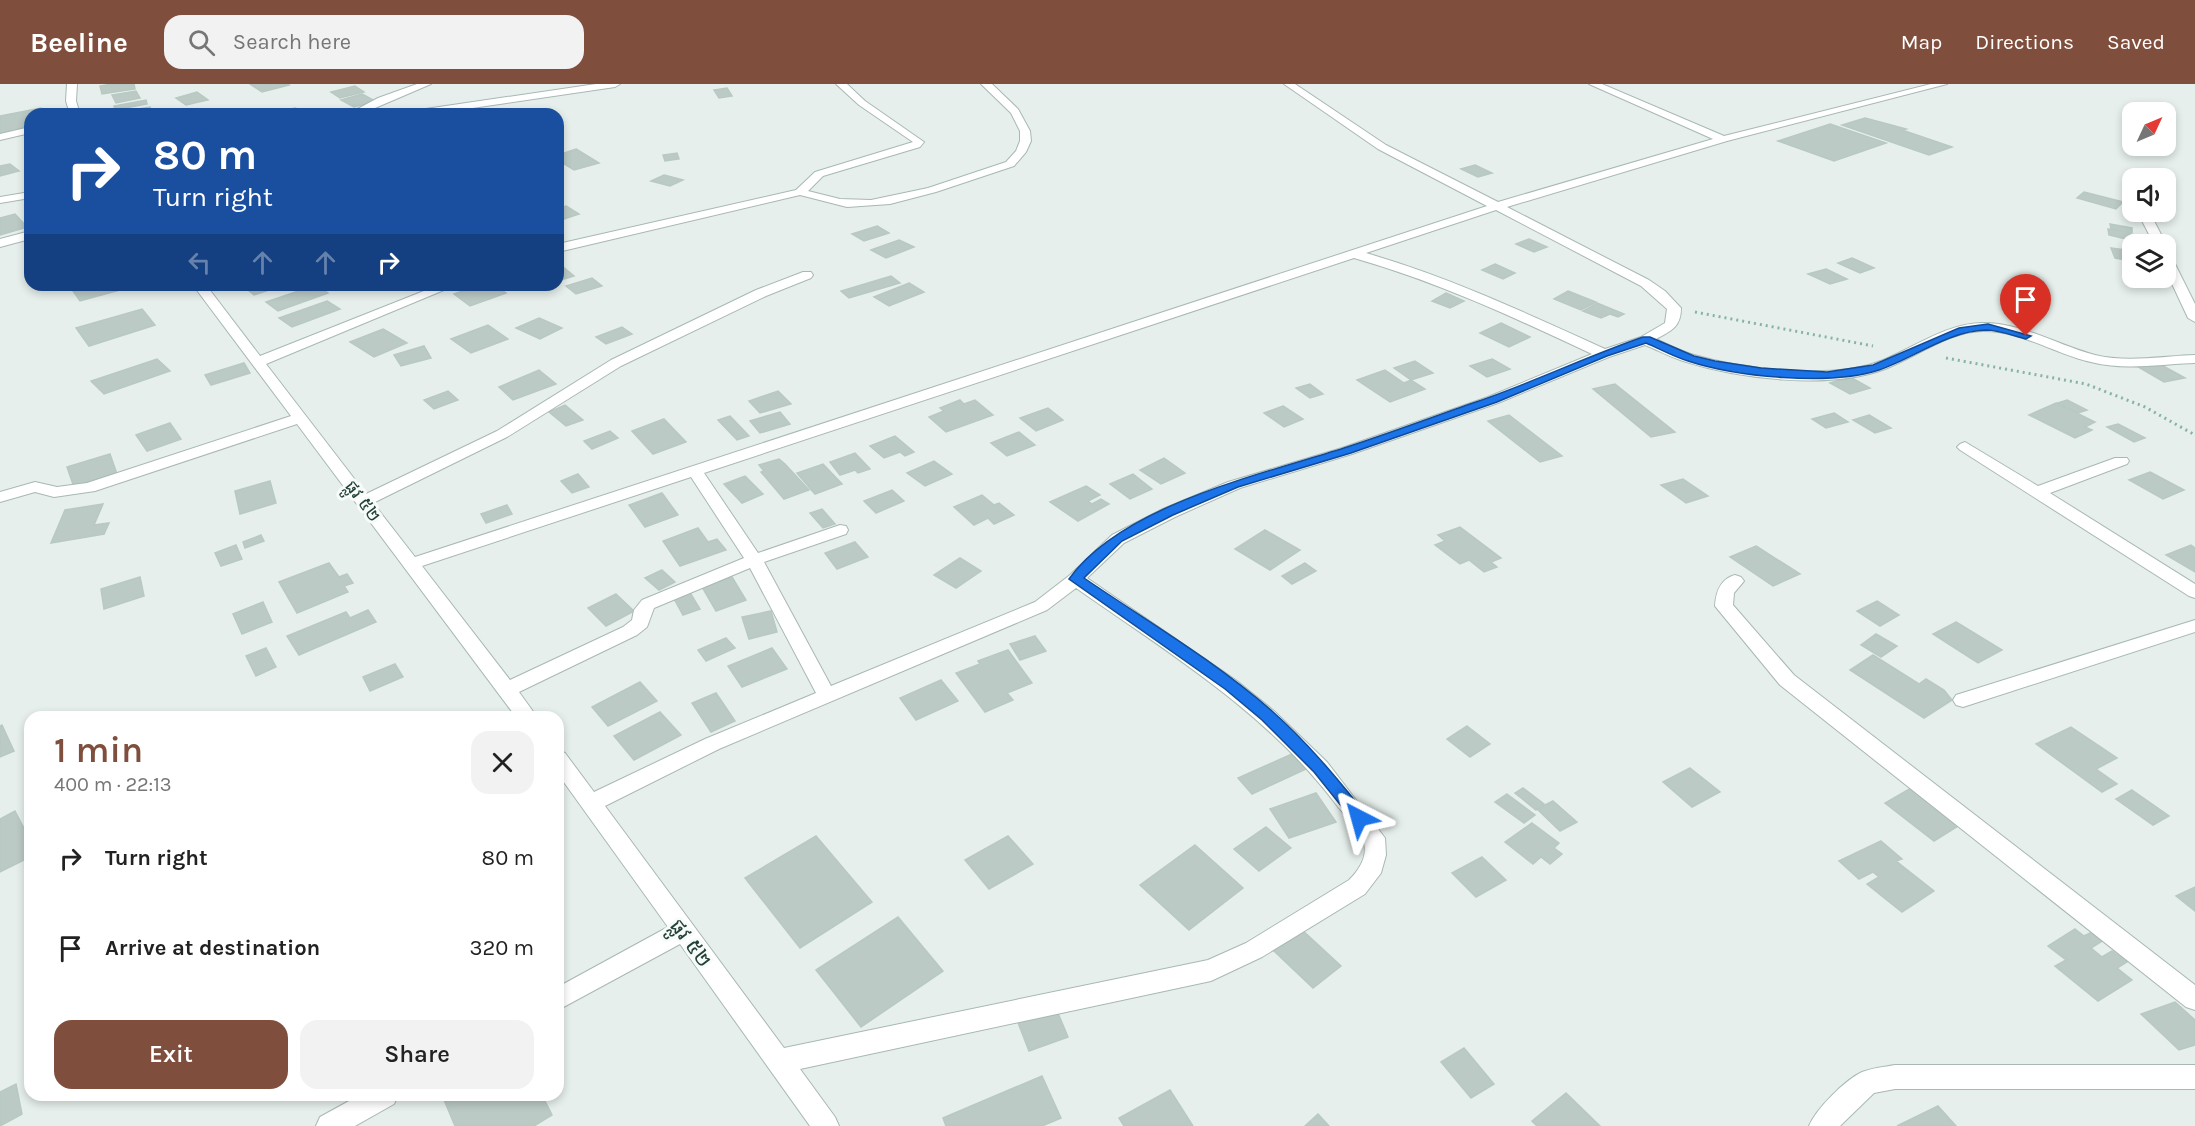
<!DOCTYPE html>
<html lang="en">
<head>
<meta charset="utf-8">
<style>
  :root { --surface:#fff; --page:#f2f2f2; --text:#222; --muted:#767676; --accent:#804e3d }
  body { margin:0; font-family:Karla,"Noto Sans Khmer",sans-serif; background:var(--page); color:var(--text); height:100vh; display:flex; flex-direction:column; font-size:22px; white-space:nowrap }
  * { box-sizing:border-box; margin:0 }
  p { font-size:20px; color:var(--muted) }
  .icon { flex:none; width:33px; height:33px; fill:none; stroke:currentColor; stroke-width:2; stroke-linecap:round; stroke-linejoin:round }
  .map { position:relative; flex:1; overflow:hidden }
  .panel { position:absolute; left:24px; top:627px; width:540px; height:390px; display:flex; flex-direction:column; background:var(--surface); border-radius:18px; box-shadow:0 3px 9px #0003 }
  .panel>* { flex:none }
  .guide { position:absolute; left:24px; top:24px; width:540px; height:183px; border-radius:18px; box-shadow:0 3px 9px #0003; background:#1a4fa0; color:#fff; overflow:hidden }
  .needle { width:39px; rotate:46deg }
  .tools { position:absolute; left:2122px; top:18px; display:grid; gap:12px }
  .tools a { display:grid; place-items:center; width:54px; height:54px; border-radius:12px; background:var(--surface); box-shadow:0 3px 9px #0003; font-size:30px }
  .pin { position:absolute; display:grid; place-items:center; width:51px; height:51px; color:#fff; margin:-62px -26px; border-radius:50% 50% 50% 0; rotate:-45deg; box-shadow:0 0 6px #0007 }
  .pin .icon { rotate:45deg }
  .me { position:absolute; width:66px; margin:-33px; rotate:321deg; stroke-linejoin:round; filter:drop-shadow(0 0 4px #0008) }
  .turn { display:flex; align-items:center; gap:21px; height:126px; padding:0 30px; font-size:27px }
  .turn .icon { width:78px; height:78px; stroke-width:2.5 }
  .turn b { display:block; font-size:42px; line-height:51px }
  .lanes { display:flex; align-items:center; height:57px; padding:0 30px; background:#0003; justify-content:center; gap:30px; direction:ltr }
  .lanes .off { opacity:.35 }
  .round { display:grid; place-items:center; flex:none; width:63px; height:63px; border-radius:18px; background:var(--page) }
  .overview { display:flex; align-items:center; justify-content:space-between; height:102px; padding:0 30px }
  h1 { font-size:36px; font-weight:600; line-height:45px; color:var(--accent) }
  .action { display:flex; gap:12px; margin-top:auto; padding:12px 30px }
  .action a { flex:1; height:69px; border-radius:18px; background:var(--accent); color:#fff; font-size:24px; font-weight:600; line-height:69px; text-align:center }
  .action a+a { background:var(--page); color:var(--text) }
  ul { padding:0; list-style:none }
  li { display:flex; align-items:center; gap:18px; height:90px; padding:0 30px }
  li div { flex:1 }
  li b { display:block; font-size:22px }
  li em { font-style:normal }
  header { display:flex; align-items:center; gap:36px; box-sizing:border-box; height:84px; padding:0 30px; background:var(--accent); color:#fff }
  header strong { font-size:28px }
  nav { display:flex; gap:33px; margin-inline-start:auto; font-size:21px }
  .search { width:420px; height:54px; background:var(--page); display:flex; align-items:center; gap:15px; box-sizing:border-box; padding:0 21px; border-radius:18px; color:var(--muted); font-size:22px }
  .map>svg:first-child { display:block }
  .building { fill:#bbcac4; stroke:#b8c9c2; stroke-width:1.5 }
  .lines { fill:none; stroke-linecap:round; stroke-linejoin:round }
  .minor-casing { stroke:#a8b8b2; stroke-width:2 }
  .path { stroke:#86b3a5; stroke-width:3; stroke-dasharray:2 4; stroke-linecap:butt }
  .minor { fill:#fff; fill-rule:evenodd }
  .route { fill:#1a73e8; stroke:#114b97; stroke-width:1.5 }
  .labels { text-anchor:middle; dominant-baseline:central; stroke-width:6; stroke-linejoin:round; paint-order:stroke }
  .street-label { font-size:18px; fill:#24423a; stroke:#f7fbf9 }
  .near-street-label { font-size:21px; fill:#24423a; stroke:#f7fbf9 }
</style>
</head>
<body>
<header>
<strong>Beeline</strong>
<div class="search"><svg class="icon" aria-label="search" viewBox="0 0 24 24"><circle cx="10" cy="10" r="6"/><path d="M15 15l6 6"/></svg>Search here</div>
<nav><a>Map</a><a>Directions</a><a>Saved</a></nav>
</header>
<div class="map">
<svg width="2195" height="1042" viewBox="0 0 2195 1042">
  <rect width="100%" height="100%" fill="#e6efeb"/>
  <g class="building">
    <path d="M112,0H134L135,5L102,10L100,2Z"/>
    <path d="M250,0H287L289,1L262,8Z"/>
    <path d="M355,2L364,8L340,14L331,8Z"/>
    <path d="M727,4L732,12L719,14L714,6Z"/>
    <path d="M136,7L140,14L116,19L112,11Z"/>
    <path d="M197,8L208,16L186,21L176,14Z"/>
    <path d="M362,10L375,17L354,23L341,16Z"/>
    <path d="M146,16L147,20L115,26L114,22Z"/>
    <path d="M150,23L152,28H119Z"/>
    <path d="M41,24L45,30H30V45L0,51V32Z"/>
    <path d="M295,24L304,28L296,30L275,29Z"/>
    <path d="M1865,34L1906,45L1902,46L1952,63L1929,71L1842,41Z"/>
    <path d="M1830,40L1886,59L1834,77L1778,57Z"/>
    <path d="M576,65L599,79L574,86L558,76V71Z"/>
    <path d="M677,69L679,75L665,77L663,71Z"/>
    <path d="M10,80L19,87L0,92V82Z"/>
    <path d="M1475,81L1492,89L1478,93L1461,85Z"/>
    <path d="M664,91L683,96L670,102L651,97Z"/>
    <path d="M2084,108L2123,118L2116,125L2077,114Z"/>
    <path d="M566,122L579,130L558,137V125Z"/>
    <path d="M15,130L27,143L0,151V134Z"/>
    <path d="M2110,140L2132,144V149L2111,145Z"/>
    <path d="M877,142L889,149L864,157L852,150Z"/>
    <path d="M2108,145L2130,149V156L2109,151Z"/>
    <path d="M1529,155L1547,163L1534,168L1516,160Z"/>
    <path d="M899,156L914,163L886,174L871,166Z"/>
    <path d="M2111,164L2133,167V177L2115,174Z"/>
    <path d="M1852,174L1874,184L1860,189L1838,179Z"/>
    <path d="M1495,180L1515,189L1503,195L1482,186Z"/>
    <path d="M562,182L574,192L558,197V183Z"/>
    <path d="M1826,185L1847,195L1830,200L1808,190Z"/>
    <path d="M891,192L900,199L849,214L841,207Z"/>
    <path d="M592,194L602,202L576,210L566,202Z"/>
    <path d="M909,199L924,208L889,222L874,213Z"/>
    <path d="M97,201H138L80,217L73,207Z"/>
    <path d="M242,201H284L254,211Z"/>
    <path d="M316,201L328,209L278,227L266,218Z"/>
    <path d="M479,201H494L506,209L470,222L454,210Z"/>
    <path d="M1568,207L1596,218L1581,226L1554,215Z"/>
    <path d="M1446,209L1464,217L1450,224L1432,217Z"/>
    <path d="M327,217L340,225L292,243L279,234Z"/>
    <path d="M1597,219L1624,230L1618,233L1610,230L1601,234L1583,227Z"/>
    <path d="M142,225L155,241L89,262L76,244Z"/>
    <path d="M539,234L562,244L540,255L516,244Z"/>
    <path d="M1501,239L1530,253L1509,263L1480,249Z"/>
    <path d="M488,241L508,255L471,269L451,255Z"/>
    <path d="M622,243L632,250L606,260L596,253Z"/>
    <path d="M383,245L407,259L374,273L350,258Z"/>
    <path d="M424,262L431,274L401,282L394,271Z"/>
    <path d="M157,275L170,287L104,310L91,297Z"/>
    <path d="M1492,275L1510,285L1487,293L1470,282Z"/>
    <path d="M1415,277L1433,289L1411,296L1394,284Z"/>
    <path d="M2154,277L2185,294L2164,298L2133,280Z"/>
    <path d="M244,279L250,289L211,301L205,291Z"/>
    <path d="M539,286L556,300L513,316L499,303Z"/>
    <path d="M1385,286L1404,299L1411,296L1425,305L1390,318L1357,296Z"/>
    <path d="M1850,293L1870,304L1850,310L1830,299Z"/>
    <path d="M1310,300L1323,310L1310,314L1296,304Z"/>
    <path d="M1615,300L1675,348L1651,353L1593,305Z"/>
    <path d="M448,307L458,316L434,325L424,316Z"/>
    <path d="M778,307L791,320L760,329L749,317Z"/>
    <path d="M960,316L964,320L975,316L993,331L946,348L929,333L944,327L940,324Z"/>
    <path d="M2067,316L2087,326L2078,329L2058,319Z"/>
    <path d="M2056,319L2095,338L2085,343L2092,346L2075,354L2029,331Z"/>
    <path d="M565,321L583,336L566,342L549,328Z"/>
    <path d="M1283,322L1303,335L1284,343L1264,329Z"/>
    <path d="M1048,324L1063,336L1036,347L1020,334Z"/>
    <path d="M780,328L790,340L760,349L750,337Z"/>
    <path d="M1834,329L1848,338L1826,344L1812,335Z"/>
    <path d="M1509,331L1562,372L1540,378L1488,337Z"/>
    <path d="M1869,331L1891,344L1875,349L1853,336Z"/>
    <path d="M730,332L749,352L737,356L718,336Z"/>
    <path d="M664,335L686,358L653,370L632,347Z"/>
    <path d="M170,339L181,355L147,367L136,351Z"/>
    <path d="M2118,340L2145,354L2134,358L2107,343Z"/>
    <path d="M610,347L618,354L592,365L584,357Z"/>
    <path d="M1019,348L1035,361L1007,372L991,359Z"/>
    <path d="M895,352L914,368L905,372L900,368L884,374L870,362Z"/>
    <path d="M855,369L870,385L858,389L855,386L840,391L830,378Z"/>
    <path d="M110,370L117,390L74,403L67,383Z"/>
    <path d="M1164,374L1185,389L1161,400L1140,386Z"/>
    <path d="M779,375L785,380L809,406L784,415L761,388L764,387L759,381Z"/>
    <path d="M934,377L952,390L925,402L907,389Z"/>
    <path d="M823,380L842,400L815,410L797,389Z"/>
    <path d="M2150,388L2184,406L2163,415L2129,396Z"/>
    <path d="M578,390L589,403L572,409L561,397Z"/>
    <path d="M1133,390L1152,405L1130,415L1110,400Z"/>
    <path d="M745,392L763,410L742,419L724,400Z"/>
    <path d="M1683,395L1708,412L1686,419L1661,401Z"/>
    <path d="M270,397L276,419L240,430L235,407Z"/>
    <path d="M1086,402L1100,411L1088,417L1092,420L1101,415L1109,420L1078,437L1050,418Z"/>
    <path d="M892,406L904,417L876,429L864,417Z"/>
    <path d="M662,409L678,431L645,443L629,421Z"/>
    <path d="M982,411L994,421L999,419L1014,431L994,440L988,434L974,441L954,423Z"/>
    <path d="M103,420L94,441L109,439L104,450L51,459L65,426Z"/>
    <path d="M507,421L512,430L486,439L481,430Z"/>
    <path d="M822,425L835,440L823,444L810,429Z"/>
    <path d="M1460,443L1501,474L1491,478L1497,483L1484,488L1469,476L1460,480L1435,461L1445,457L1438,451Z"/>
    <path d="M698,444L708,458L717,455L726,466L680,482L663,457Z"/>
    <path d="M1265,446L1300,466L1270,486L1235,465Z"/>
    <path d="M261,451L264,457L245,464L243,458Z"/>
    <path d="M855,458L868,473L837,485L825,469Z"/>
    <path d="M236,461L242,475L221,482L215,469Z"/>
    <path d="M2191,461L2195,464V488L2166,471Z"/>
    <path d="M1756,462L1800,490L1773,502L1730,473Z"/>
    <path d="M960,474L981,487L956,504L934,491Z"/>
    <path d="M329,479L339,493L347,490L353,499L344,502L348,508L297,529L279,498Z"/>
    <path d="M1305,479L1316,487L1292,500L1282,492Z"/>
    <path d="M662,486L675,498L659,506L645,494Z"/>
    <path d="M140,493L144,512L104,525L101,505Z"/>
    <path d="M732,493L746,516L716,527L702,503Z"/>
    <path d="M689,507L700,525L683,531L673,513Z"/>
    <path d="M616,510L634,527L606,542L588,524Z"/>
    <path d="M1877,517L1899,531L1880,542L1857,527Z"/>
    <path d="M263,518L272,538L242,550L233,530Z"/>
    <path d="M368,526L376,538L299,571L287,552L346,528L350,534Z"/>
    <path d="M771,527L777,548L749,555L742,533Z"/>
    <path d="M1956,538L2002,566L1978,579L1933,550Z"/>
    <path d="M1876,550L1897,562L1881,573L1861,561Z"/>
    <path d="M1035,552L1046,567L1020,576L1010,560Z"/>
    <path d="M726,554L735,564L706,577L698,566Z"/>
    <path d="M266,564L276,583L256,592L246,572Z"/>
    <path d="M772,564L787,585L742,603L728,582Z"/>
    <path d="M1008,566L1032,599L1007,609L1013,616L985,628L956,589L980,580L978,577Z"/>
    <path d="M1873,571L1919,600L1926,595L1944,606L1952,616L1924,634L1850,586Z"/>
    <path d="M395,580L403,593L370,607L363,593Z"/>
    <path d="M941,596L958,617L916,636L900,614Z"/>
    <path d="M640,598L657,617L608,642L592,623Z"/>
    <path d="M716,609L735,637L711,648L692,619Z"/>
    <path d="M660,628L681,651L634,676L614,652Z"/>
    <path d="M2,641L14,667L0,673V642Z"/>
    <path d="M1467,642L1490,660L1470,673L1447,655Z"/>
    <path d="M2071,643L2117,674L2096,685L2117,700L2102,708L2036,660Z"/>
    <path d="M1292,670L1306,685L1252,710L1238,694Z"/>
    <path d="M1690,684L1720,708L1692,723L1663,698Z"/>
    <path d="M1913,703L1963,739L1934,757L1885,719Z"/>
    <path d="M1523,704L1544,720L1536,726L1515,709Z"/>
    <path d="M2132,706L2169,732L2153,741L2116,715Z"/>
    <path d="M1316,709L1336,738L1289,754L1270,725Z"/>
    <path d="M1507,710L1535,731L1524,739L1495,718Z"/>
    <path d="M1553,717L1577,738L1560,747L1537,725Z"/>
    <path d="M15,727L30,756V773L0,788V735Z"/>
    <path d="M1532,739L1559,759L1554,764L1562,770L1550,780L1541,773L1533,780L1505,758Z"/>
    <path d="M1266,743L1291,764L1259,787L1234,765Z"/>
    <path d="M816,752L872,818L800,864L745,794Z"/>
    <path d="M1008,752L1033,780L989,805L965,776Z"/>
    <path d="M1881,757L1902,775L1896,777L1934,807L1902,828L1867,800L1879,793L1873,788L1859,795L1839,777Z"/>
    <path d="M1195,761L1243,804L1189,846L1140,801Z"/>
    <path d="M1482,773L1506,796L1476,813L1452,789Z"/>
    <path d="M2195,803V827L2176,812Z"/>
    <path d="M898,833L943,887L861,943L816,886Z"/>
    <path d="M1301,845L1341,882L1313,904L1273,866Z"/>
    <path d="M2075,845L2084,852L2096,846L2107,854L2091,864L2102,873L2112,867L2127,878L2117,884L2132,896L2098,917L2055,882L2066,876L2048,862Z"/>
    <path d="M2175,918L2195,936V961L2179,966L2141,930Z"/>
    <path d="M1055,922L1068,953L1029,967L1017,936Z"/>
    <path d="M1464,964L1494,1000L1471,1014L1441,978Z"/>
    <path d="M1042,992L1061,1034L1042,1042H946L943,1034Z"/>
    <path d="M16,1000L22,1030L0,1042V1008Z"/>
    <path d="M1170,1006L1193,1042H1124L1119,1034Z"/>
    <path d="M1566,1009L1600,1042H1537L1532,1037Z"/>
    <path d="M442,1011H542L552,1031L534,1042H455Z"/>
    <path d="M1938,1022L1956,1042H1897Z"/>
    <path d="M1318,1030L1329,1042H1305Z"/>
  </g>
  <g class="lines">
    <g class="minor-casing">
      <g id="minor">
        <path d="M67,0H77L76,17L80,30H70L66,17Z"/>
        <path d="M417,0H431L361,30H348L378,14Z"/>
        <path d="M596,0H620L615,3L432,30H407L412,27Z"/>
        <path d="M836,0H847L865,17L924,58L920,63L823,92L808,107L840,115L871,116L928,104L1006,78L1016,67L1020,57V47L1011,29L981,0H992L1018,25L1030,47L1031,57L1026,68L1014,82L936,108L890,120L847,123L800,111L558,168V160L796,106L815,88L913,58L859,21Z"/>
        <path d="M1284,0H1295L1386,61L1498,118L1713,55L1589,0H1602L1724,52L1931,0H1947L1727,57L1507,123L1649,196L1665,207L1681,224C1681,243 1671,247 1656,255C1669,261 1681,267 1694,271C1742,285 1828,295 1875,279C1910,267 1943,240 1981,239C2021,238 2057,261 2095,271C2128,279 2162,272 2195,271V279C2160,280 2126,287 2091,278C2055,270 2020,246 1982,247C1948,248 1916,273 1885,285C1829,306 1740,295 1683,277C1670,273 1658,266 1645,261L1609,273L1498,319L1352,370L1240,404L1175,433L1124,459L1087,494L1237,597L1274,627L1327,678L1385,754L1386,771L1381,789L1365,810L1262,873L1211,897L800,985L835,1033L839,1042H810L680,860L558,926V903L668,843L558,690V666L565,669L594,708L705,655L816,609L750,484L654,524L647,543L637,551L519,608L537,633H516L297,340L95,407L54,413L35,408L0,418V408L35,398L57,403L87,399L291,332L193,201H206L260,272L439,201H456L266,280L366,410L497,347L611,276L756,206L803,188H811L813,191L811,194L766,212L621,282L507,353L373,419L415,473L1487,122L1378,65ZM1496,126L1641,202L1667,225L1665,239L1641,253L1605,265C1526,229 1449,193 1366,169ZM1354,174C1438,198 1513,233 1592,270L1488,313L1342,364L1228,398L1163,425L1112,451L1070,491L1035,518L831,602L764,478L846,450L848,446L846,442L840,441L758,469L704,389ZM691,393L744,474L642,516L634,526L632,536L623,543L510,596L422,482ZM1076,504C1169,569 1266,628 1335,719C1343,730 1358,743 1363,756C1369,771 1359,786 1349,796L1246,859L1208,876L784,964L605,722L719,665L1047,526Z"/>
        <path d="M30,43V49L0,56V50Z"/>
        <path d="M30,108V114L0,119V113Z"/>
        <path d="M2146,130L2152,133L2166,160H2154L2140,133Z"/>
        <path d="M30,147V155L0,163V155Z"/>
        <path d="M2166,170L2172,174L2195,220V238L2188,234L2166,187Z"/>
        <path d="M1965,358L2038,402L2115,374H2127L2129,377L2127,380L2050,409L2195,500V514L2189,512L1960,366L1957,363L1960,360Z"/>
        <path d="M1735,491L1741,493L1744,497L1734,509L1733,521L1794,591L2195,901V926L2186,923L1780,601L1715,522C1716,508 1720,495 1735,491Z"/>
        <path d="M2195,536V548L1963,623L1956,621L1953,616L1956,611Z"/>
        <path d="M1895,981H2195V1005H1895L1874,1009L1840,1042H1809C1816,1025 1845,996 1862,988C1872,984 1884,983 1895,981Z"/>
        <path d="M360,1011H398L394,1020L355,1042H316L320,1033Z"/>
      </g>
    </g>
    <g class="path">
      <path d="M1695,228L1873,262"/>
      <path d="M1946,274L2086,300L2145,323L2195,351"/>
    </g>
    <use href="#minor" class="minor"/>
  </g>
  <path class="route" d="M1988,240L2031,252L2026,255C2014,252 1999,246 1986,246C1948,247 1914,274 1879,286C1830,302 1737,293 1688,277C1674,273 1660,265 1646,259L1607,272L1497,318L1351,369L1238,403L1173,431L1122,457L1084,494C1147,537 1215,577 1272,627C1307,658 1336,693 1365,729L1367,734L1365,738L1359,740L1354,738L1314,688L1262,636L1225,605L1069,495C1122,421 1260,391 1344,364C1387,350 1430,334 1473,319C1530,300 1585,273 1643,253H1650L1694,272L1715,277L1761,284L1827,288L1873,281L1959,244Z"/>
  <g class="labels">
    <g class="street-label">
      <text transform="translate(363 417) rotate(53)">ផ្លូវ ៥២</text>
    </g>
    <g class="near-street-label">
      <text transform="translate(691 859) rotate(53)">ផ្លូវ ៥២</text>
    </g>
  </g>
</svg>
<div class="tools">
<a><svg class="needle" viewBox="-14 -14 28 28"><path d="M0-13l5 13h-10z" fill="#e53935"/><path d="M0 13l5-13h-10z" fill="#767676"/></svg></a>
<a><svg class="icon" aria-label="sound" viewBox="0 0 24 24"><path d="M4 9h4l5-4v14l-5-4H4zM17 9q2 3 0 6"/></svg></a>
<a><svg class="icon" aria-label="layers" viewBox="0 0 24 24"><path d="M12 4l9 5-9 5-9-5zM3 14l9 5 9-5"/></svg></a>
</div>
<div class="pin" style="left:2026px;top:252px;background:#d93025"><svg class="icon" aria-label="arrive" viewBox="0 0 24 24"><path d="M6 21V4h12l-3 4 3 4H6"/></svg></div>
<svg class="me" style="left:1359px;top:734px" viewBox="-20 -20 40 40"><path d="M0-17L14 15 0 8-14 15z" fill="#1a73e8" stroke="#fff" stroke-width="4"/></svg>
<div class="guide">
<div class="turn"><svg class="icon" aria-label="right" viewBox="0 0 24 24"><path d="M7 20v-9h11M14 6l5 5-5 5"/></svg><div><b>80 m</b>Turn right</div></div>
<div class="lanes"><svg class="icon off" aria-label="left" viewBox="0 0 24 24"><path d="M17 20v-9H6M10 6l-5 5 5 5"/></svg><svg class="icon off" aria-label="ahead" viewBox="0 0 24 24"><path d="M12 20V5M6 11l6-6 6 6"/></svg><svg class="icon off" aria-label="ahead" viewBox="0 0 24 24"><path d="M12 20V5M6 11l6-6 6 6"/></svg><svg class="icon" aria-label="right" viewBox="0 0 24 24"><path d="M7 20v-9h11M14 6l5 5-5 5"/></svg></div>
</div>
<section class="panel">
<div class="overview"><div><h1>1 min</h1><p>400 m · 22:13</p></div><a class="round"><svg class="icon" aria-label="close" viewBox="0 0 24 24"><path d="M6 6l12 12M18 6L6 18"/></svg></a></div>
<ul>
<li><svg class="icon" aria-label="right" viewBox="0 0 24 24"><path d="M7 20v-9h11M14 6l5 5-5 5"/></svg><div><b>Turn right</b></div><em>80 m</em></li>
<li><svg class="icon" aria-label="arrive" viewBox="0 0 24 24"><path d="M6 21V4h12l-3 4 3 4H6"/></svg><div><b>Arrive at destination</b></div><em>320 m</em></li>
</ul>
<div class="action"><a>Exit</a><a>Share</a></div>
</section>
</div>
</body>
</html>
